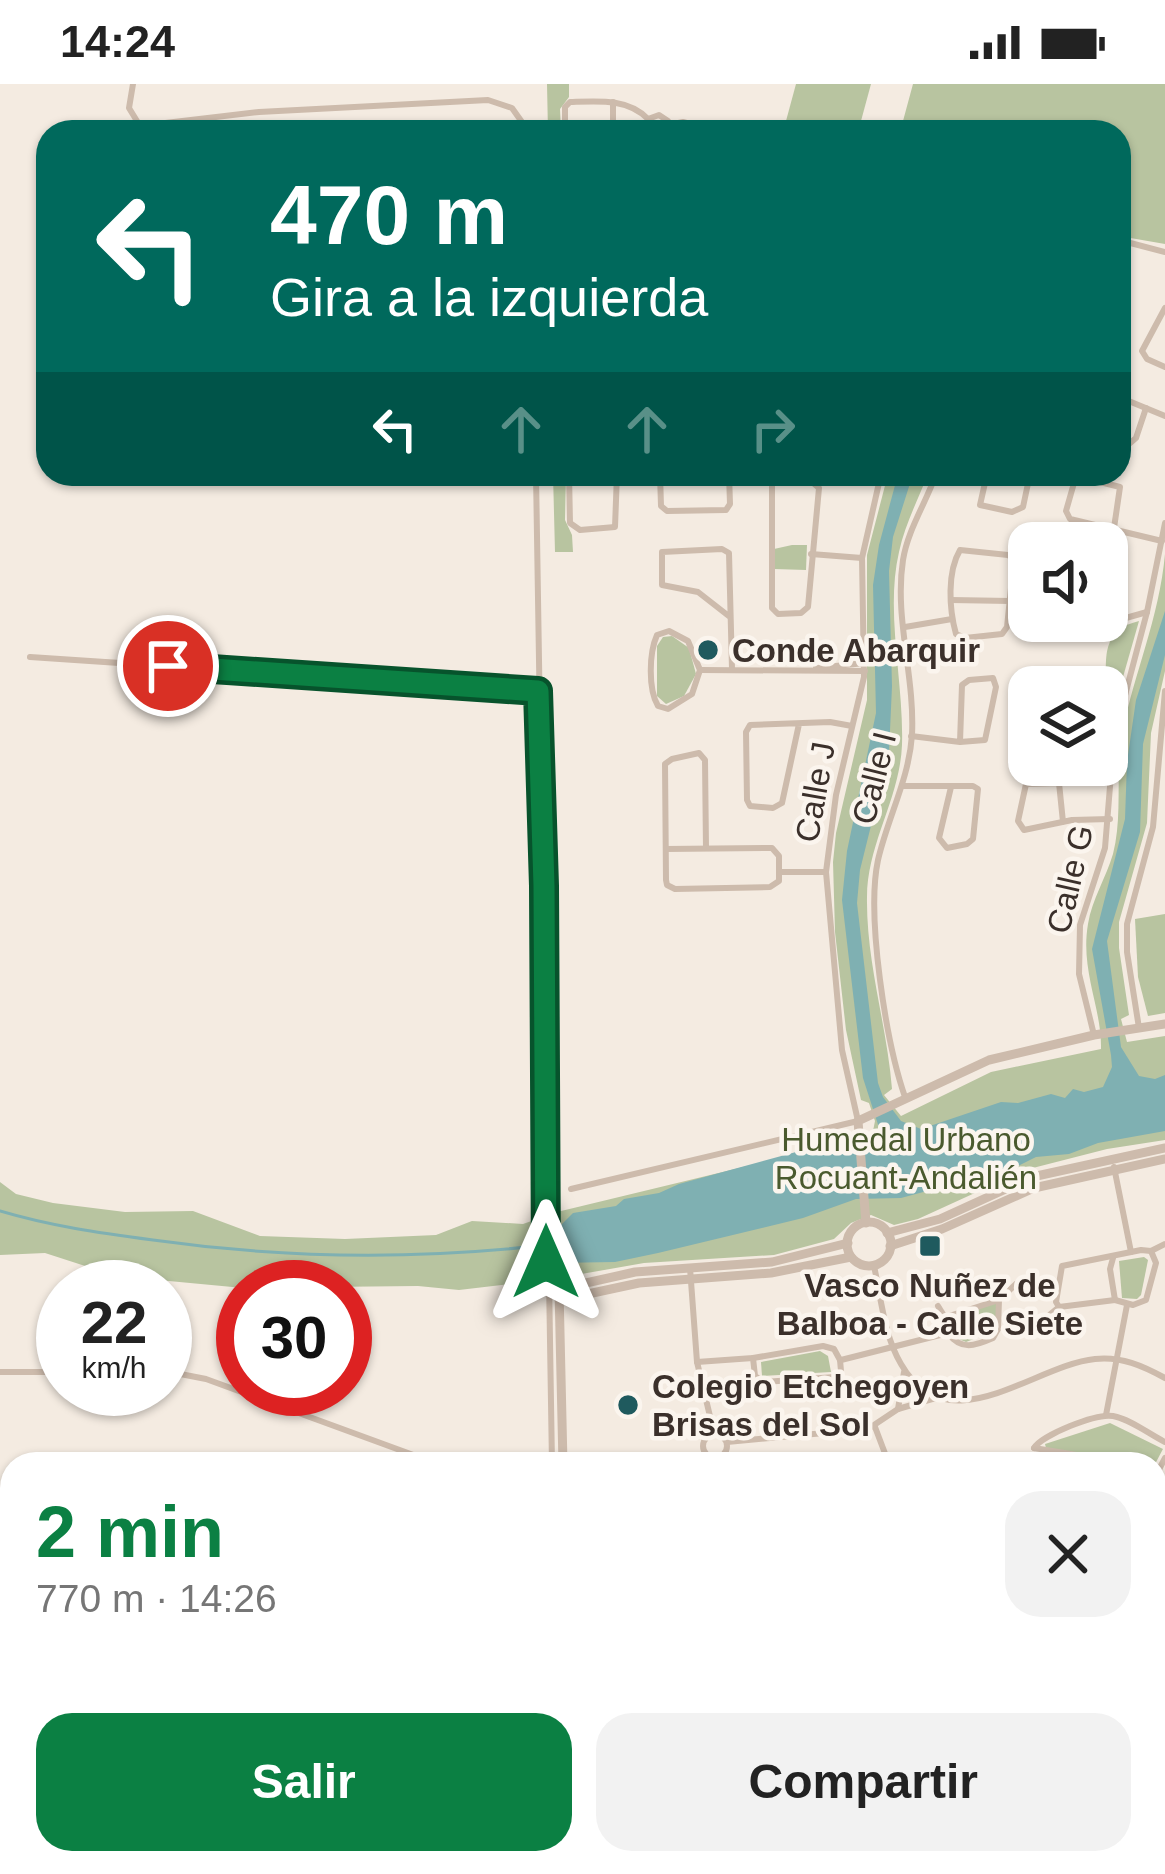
<!DOCTYPE html>
<html lang="es">
<head>
<meta charset="utf-8">
<style>
  :root { --surface:#fff; --page:#f2f2f2; --text:#222; --muted:#767676; --accent:#0b8043 }
  body { margin:0; font-family:Arial,sans-serif; background:var(--page); color:var(--text); height:100vh; display:flex; flex-direction:column; font-size:45px; white-space:nowrap }
  * { box-sizing:border-box; margin:0 }
  p { font-size:39px; color:var(--muted) }
  .icon { flex:none; width:66px; height:66px; fill:none; stroke:currentColor; stroke-width:2; stroke-linecap:round; stroke-linejoin:round }
  .map { position:relative; flex:1; overflow:hidden }
  .panel { position:absolute; left:0px; top:1368px; width:1167px; height:423px; display:flex; flex-direction:column; background:var(--surface); border-radius:36px 36px 0 0; box-shadow:0 3px 9px #0004 }
  .panel>* { flex:none }
  .banner { position:absolute; left:36px; top:36px; width:1095px; height:366px; border-radius:36px; box-shadow:0 3px 9px #0004; background:#00695c; color:#fff; overflow:hidden }
  .tools { position:absolute; left:1008px; top:438px; display:grid; gap:24px }
  .tools a { display:grid; place-items:center; width:120px; height:120px; border-radius:24px; background:var(--surface); box-shadow:0 3px 9px #0004; font-size:60px }
  .speed { position:absolute; left:36px; top:1176px; display:flex; gap:24px; font-size:60px; font-weight:700; text-align:center }
  .speed>* { display:grid; place-content:center; width:156px; height:156px; border-radius:50%; background:var(--surface); box-shadow:0 3px 9px #0004; line-height:1 }
  .speed small { font-size:30px; font-weight:400 }
  .speed .limit { border:18px solid #d22; background:#fff; color:#111 }
  .pin { position:absolute; display:grid; place-items:center; width:102px; height:102px; color:#fff; margin:-51px; border:6px solid #fff; border-radius:50%; box-shadow:0 3px 12px #0007 }
  .me { position:absolute; width:132px; margin:-66px; rotate:0deg; stroke-linejoin:round; filter:drop-shadow(0 0 9px #0008) }
  .turn { display:flex; align-items:center; gap:42px; height:252px; padding:0 36px; font-size:54px }
  .turn .icon { width:156px; height:156px; stroke-width:2.5 }
  .turn b { display:block; font-size:84px; line-height:102px }
  .lanes { display:flex; align-items:center; height:114px; padding:0 36px; background:#0003; justify-content:center; gap:60px; direction:ltr }
  .lanes .off { opacity:.35 }
  .round { display:grid; place-items:center; flex:none; width:126px; height:126px; border-radius:36px; background:var(--page) }
  .overview { display:flex; align-items:center; justify-content:space-between; height:204px; padding:0 36px }
  h1 { font-size:72px; font-weight:800; line-height:90px; color:var(--accent) }
  .primary-button { display:flex; gap:24px; margin-top:auto; padding:24px 36px }
  .primary-button a { flex:1; height:138px; border-radius:36px; background:var(--accent); color:#fff; font-size:48px; font-weight:800; line-height:138px; text-align:center }
  .primary-button a+a { background:var(--page); color:var(--text) }
  .status { display:flex; justify-content:space-between; align-items:center; height:84px; padding:0 60px; background:var(--surface); direction:ltr }
  .status svg { height:33px; fill:currentColor }
  .map>svg:first-child { display:block }
  .green { fill:#b8c4a0 }
  .water { fill:#7fb0b2 }
  .lines { fill:none; stroke-linecap:round; stroke-linejoin:round }
  .stream { stroke:#7fb0b2; stroke-width:3 }
  .minor { stroke:#cdbbac; stroke-width:6 }
  .tertiary { stroke:#cdbbac; stroke-width:9 }
  .route-casing { stroke:#07532c; stroke-width:30 }
  .route { stroke:#0b8043; stroke-width:21 }
  .poi-dot { fill:#1f5a5e; stroke:#fbf5ee; stroke-width:4.5 }
  .labels { text-anchor:middle; dominant-baseline:central; stroke-width:9; stroke-linejoin:round; paint-order:stroke }
  .poi-label { font-size:33px; font-weight:bold; fill:#3b302b; stroke:#fbf5ee; text-anchor:start }
  .street-label { font-size:33px; fill:#3b302b; stroke:#fbf5ee }
  .park-label { font-size:33px; fill:#4a5a2e; stroke:#fbf5ee }
</style>
</head>
<body>
<div class="status"><b>14:24</b><svg viewBox="0 0 49 12"><path d="M0 12V9h3v3zM5 12V6h3v6zM10 12V3h3v9zM15 12V0h3v12zM26 1h20v11H26zM47 4h2v5h-2z"/></svg></div>
<div class="map">
<svg width="1165" height="1790" viewBox="0 0 1165 1790">
  <rect width="100%" height="100%" fill="#f4ebe1"/>
  <g class="green">
    <path d="M547,0H569V13L560,25L561,48H548Z"/>
    <path d="M796,0H871L858,48H783Z"/>
    <path d="M913,0H1165V160L1119,152V48H973L946,41L943,48H900Z"/>
    <path d="M553,390H566L565,436L572,451L573,468H555Z"/>
    <path d="M888,390H928C918,416 905,440 899,468C885,529 904,597 902,661C900,714 867,760 867,813C866,879 887,941 892,1005L884,1011L901,1032L991,988L1101,965C1102,924 1080,887 1088,840C1092,815 1106,794 1113,770C1123,731 1115,690 1122,650C1134,589 1159,535 1165,470V587L1151,649L1147,739L1119,838V864L1129,931L1121,935L1127,958L1165,952V1056L1107,1065L1025,1086L918,1135L894,1141L871,1131L851,1139L834,1155L774,1171L644,1179L570,1192L575,1182L519,1199L459,1206L418,1202L243,1204L116,1192L45,1169L0,1171V1098L16,1110L53,1119L125,1128L193,1127L260,1152L345,1155L436,1151L472,1137L523,1140L557,1128L872,1052L875,1037L869,1019L861,1016L846,946L835,848L833,778L836,749L867,616V471Z"/>
    <path d="M792,461H807L806,486L774,485V465Z"/>
    <path d="M1139,537L1119,607L1106,595C1105,566 1106,545 1139,537Z"/>
    <path d="M672,552L689,564L696,590L684,612L666,620L657,612V562L663,553Z"/>
    <path d="M1165,830V929L1148,932L1138,893L1135,835Z"/>
    <path d="M1144,1173L1148,1176L1141,1211L1137,1215L1122,1214L1119,1177Z"/>
    <path d="M994,1218L998,1220L994,1247L966,1258L956,1254L952,1237Z"/>
    <path d="M820,1267L828,1272L831,1288L762,1292L761,1278Z"/>
    <path d="M1110,1339L1163,1365L1155,1380L1046,1364L1045,1360Z"/>
    <path d="M1155,1546L1165,1548V1731H1155Z"/>
  </g>
  <path class="water" d="M898,390H913L893,453L889,487L892,602L889,669L860,786L857,819L878,999L883,1013L901,1037L921,1045L1001,1018L1018,1019L1051,1010L1065,1014L1073,1005L1084,1008L1103,1003L1112,983L1111,971L1092,865L1125,735L1127,678L1136,616L1165,527V571L1143,660L1140,748L1107,857L1121,963L1139,992L1155,995L1165,991V1047L1098,1059L1069,1070L1036,1073L1016,1083L901,1114L856,1115L803,1134L658,1169L615,1178L555,1179L554,1148L573,1129L616,1122L624,1115L659,1109L679,1100L796,1068C818,1072 867,1068 882,1053L863,994L842,816L847,767L876,629L873,501L879,461Z"/>
  <g class="lines">
    <g class="stream">
      <path d="M0,1127C50,1142 100,1149 153,1156C287,1175 420,1176 555,1160"/>
      <path d="M0,1656L12,1661"/>
    </g>
    <g class="minor">
      <path d="M133,0L129,24L140,42"/>
      <path d="M613,18V48"/>
      <path d="M669,41L683,38L719,48"/>
      <path d="M127,48L140,42L259,28L488,16L512,24L529,48"/>
      <path d="M565,48V23L570,18C598,17 628,14 648,35"/>
      <path d="M647,48L648,35L659,31L668,37V48"/>
      <path d="M1119,156L1165,168"/>
      <path d="M1119,204L1122,210L1119,218"/>
      <path d="M1165,224L1142,267L1147,275L1165,283"/>
      <path d="M1119,313L1165,332"/>
      <path d="M1119,359L1129,360L1136,354L1146,324"/>
      <path d="M536,390L552,1380"/>
      <path d="M569,390L570,439L580,446L615,443L617,390"/>
      <path d="M660,390L661,422L667,427L726,426L730,420L729,390"/>
      <path d="M772,390V524L778,530L801,529L808,523L819,404L812,398L774,394"/>
      <path d="M987,390L980,421L1012,428L1023,423L1030,390"/>
      <path d="M661,396L695,390"/>
      <path d="M1114,444L1120,403L1076,392L1066,427L1070,435L1162,457"/>
      <path d="M960,466L1008,471L1014,475L1007,543L1002,550L965,554L956,550C949,525 947,488 960,466Z"/>
      <path d="M811,470L862,474"/>
      <path d="M951,516L1010,517"/>
      <path d="M730,533L698,508L662,501V468L722,465L729,469L732,585"/>
      <path d="M1047,537L1052,546L1087,545L1147,528"/>
      <path d="M905,543L952,535"/>
      <path d="M669,547L688,557L700,586L692,610L668,625L658,622C648,605 649,569 657,551Z"/>
      <path d="M30,573L538,607"/>
      <path d="M816,584L865,579"/>
      <path d="M701,586L865,587"/>
      <path d="M1039,603L1048,591C1079,592 1100,592 1122,616"/>
      <path d="M799,640L782,719L773,724L750,722L747,716L746,648L750,641L830,638L852,642"/>
      <path d="M911,652L960,658L985,656L996,603L993,594L969,596L962,601L960,658"/>
      <path d="M902,702H973L978,705L973,755L967,760L947,764L939,754L951,703"/>
      <path d="M1063,738L1059,699L1026,700L1018,737L1024,746L1072,736L1110,735"/>
      <path d="M666,765L772,764L779,772V797L770,803L675,805L667,801L666,796L665,680L672,675L699,669L705,676L706,764"/>
      <path d="M780,788H826"/>
      <path d="M1139,944L1127,868V840L1153,743L1165,607"/>
      <path d="M1094,951L1079,890L1080,841L1105,764L1114,653L1147,528L1165,439"/>
      <path d="M905,1013C886,958 866,832 878,776C888,733 909,695 912,651C915,592 894,534 903,476C908,445 926,419 936,390"/>
      <path d="M1114,1083L1131,1168"/>
      <path d="M571,1105L858,1037L842,966L826,788L836,711L864,593L862,474L881,390"/>
      <path d="M1113,1174L1110,1185L1115,1216"/>
      <path d="M874,1182C881,1213 884,1252 901,1280C948,1362 1034,1281 1095,1275C1121,1272 1143,1282 1165,1294"/>
      <path d="M690,1184L697,1278L714,1349"/>
      <path d="M1115,1216L1133,1221L1146,1216L1156,1179L1151,1167"/>
      <path d="M938,1222L946,1235"/>
      <path d="M1059,1223L1056,1218L1062,1182L1141,1166L1151,1167L1165,1160"/>
      <path d="M1042,1237L1059,1223L1115,1216"/>
      <path d="M948,1249L945,1238L949,1232L999,1216L1016,1200"/>
      <path d="M948,1249C961,1267 975,1262 993,1254L998,1245L999,1216"/>
      <path d="M753,1274L755,1292L764,1298L835,1293L841,1287L840,1276"/>
      <path d="M841,1276L948,1249"/>
      <path d="M697,1278L753,1274L823,1262L834,1265L840,1276"/>
      <path d="M165,1287L206,1295L438,1380"/>
      <path d="M0,1288H63"/>
      <path d="M898,1325L904,1288"/>
      <path d="M1106,1331L1127,1221"/>
      <path d="M875,1343L889,1380"/>
      <circle cx="715" cy="1362" r="12"/>
      <path d="M727,1358L868,1345L898,1325L939,1313"/>
      <path d="M1034,1364C1042,1351 1096,1329 1113,1332C1130,1335 1149,1350 1165,1358"/>
      <path d="M1034,1364L1131,1380"/>
      <path d="M925,1380L949,1373L977,1376"/>
      <path d="M1155,1393L1165,1374"/>
      <path d="M1155,1505L1165,1486"/>
    </g>
    <g class="tertiary">
      <circle cx="869" cy="1160" r="22"/>
      <path d="M866,1139L858,1037L989,976L1094,951L1165,940"/>
      <path d="M887,1149L940,1135L1032,1093L1165,1064"/>
      <path d="M890,1162L942,1145L1034,1104L1165,1075"/>
      <path d="M560,1216L639,1199L771,1189L851,1173"/>
      <path d="M563,1380L559,1205L635,1188L772,1178L848,1159"/>
      <path d="M602,1790L603,1779"/>
    </g>
  </g>
  <g class="lines">
    <g class="route-casing">
      <path id="route" d="M168,582L538,607L544,802L546,1178"/>
    </g>
    <use href="#route" class="route"/>
  </g>
  <g class="poi-dot">
    <circle cx="708" cy="566" r="12"/>
    <rect x="918" y="1150" width="24" height="24" rx="6"/>
    <circle cx="628" cy="1321" r="12"/>
  </g>
  <g class="labels">
    <g class="poi-label">
      <text x="732" y="566">Conde Abarquir</text>
      <text x="930" y="1201" text-anchor="middle">Vasco Nuñez de<tspan x="930" dy="38">Balboa - Calle Siete</tspan></text>
      <text x="652" y="1302">Colegio Etchegoyen<tspan x="652" dy="38">Brisas del Sol</tspan></text>
    </g>
    <g class="street-label">
      <text transform="translate(874 694) rotate(-76)">Calle I</text>
      <text transform="translate(815 708) rotate(-80)">Calle J</text>
      <text transform="translate(1070 795) rotate(-77)">Calle G</text>
    </g>
    <g class="park-label">
      <text x="906" y="1055">Humedal Urbano<tspan x="906" dy="38">Rocuant-Andalién</tspan></text>
    </g>
  </g>
</svg>
<div class="tools">
<a><svg class="icon" aria-label="sound" viewBox="0 0 24 24"><path d="M4 9h4l5-4v14l-5-4H4zM17 9q2 3 0 6"/></svg></a>
<a><svg class="icon" aria-label="layers" viewBox="0 0 24 24"><path d="M12 4l9 5-9 5-9-5zM3 14l9 5 9-5"/></svg></a>
</div>
<div class="speed"><div>22<small>km/h</small></div><div class="limit">30</div></div>
<div class="pin" style="left:168px;top:582px;background:#d93025"><svg class="icon" aria-label="arrive" viewBox="0 0 24 24"><path d="M6 21V4h12l-3 4 3 4H6"/></svg></div>
<svg class="me" style="left:546px;top:1178px" viewBox="-20 -20 40 40"><path d="M0-17L14 15 0 8-14 15z" fill="#0b8043" stroke="#fff" stroke-width="4"/></svg>
<div class="banner">
<div class="turn"><svg class="icon" aria-label="left" viewBox="0 0 24 24"><path d="M17 20v-9H6M10 6l-5 5 5 5"/></svg><div><b>470 m</b>Gira a la izquierda</div></div>
<div class="lanes"><svg class="icon" aria-label="left" viewBox="0 0 24 24"><path d="M17 20v-9H6M10 6l-5 5 5 5"/></svg><svg class="icon off" aria-label="ahead" viewBox="0 0 24 24"><path d="M12 20V5M6 11l6-6 6 6"/></svg><svg class="icon off" aria-label="ahead" viewBox="0 0 24 24"><path d="M12 20V5M6 11l6-6 6 6"/></svg><svg class="icon off" aria-label="right" viewBox="0 0 24 24"><path d="M7 20v-9h11M14 6l5 5-5 5"/></svg></div>
</div>
<section class="panel">
<div class="overview"><div><h1>2 min</h1><p>770 m · 14:26</p></div><a class="round"><svg class="icon" aria-label="close" viewBox="0 0 24 24"><path d="M6 6l12 12M18 6L6 18"/></svg></a></div>
<div class="primary-button"><a>Salir</a><a>Compartir</a></div>
</section>
</div>
</body>
</html>
